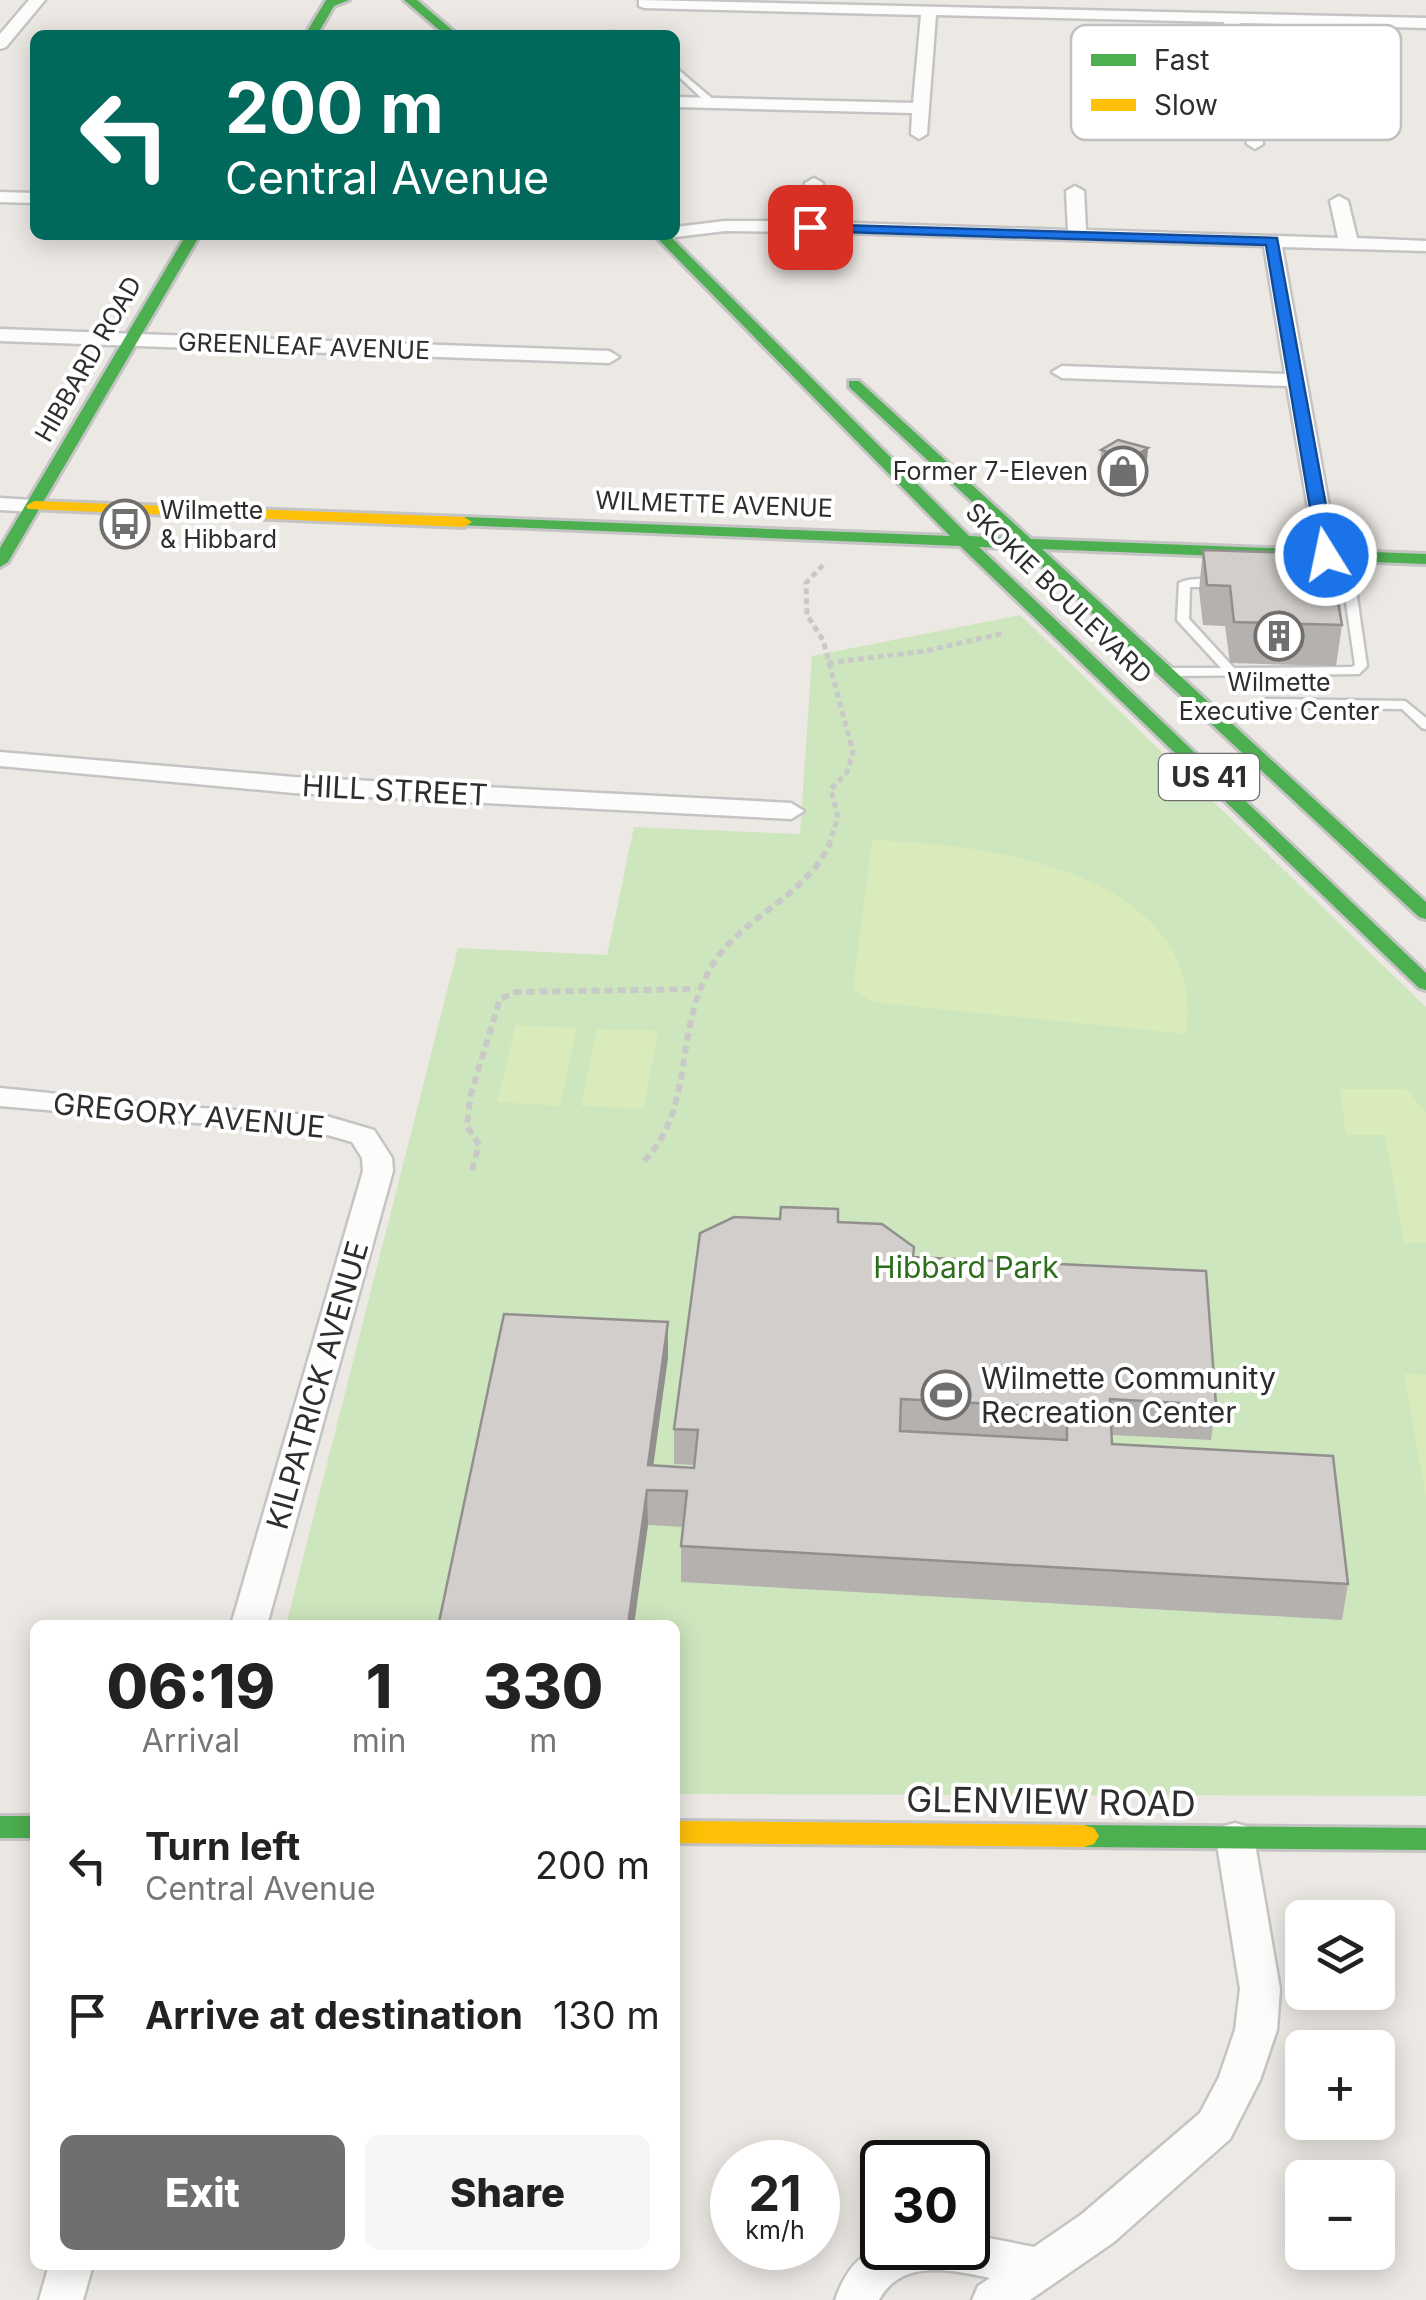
<!DOCTYPE html>
<html lang="en">
<head>
<meta charset="utf-8">
<style>
  :root { --surface:#fff; --page:#f6f6f6; --text:#222; --muted:#767676; --accent:#706f6e }
  body { margin:0; font-family:Inter,sans-serif; background:var(--page); color:var(--text); height:100vh; display:flex; flex-direction:column; font-size:38px; white-space:nowrap }
  * { box-sizing:border-box; margin:0 }
  p { font-size:32px; color:var(--muted) }
  .icon { flex:none; width:55px; height:55px; fill:none; stroke:currentColor; stroke-width:2; stroke-linecap:round; stroke-linejoin:round }
  .map { position:relative; flex:1; overflow:hidden }
  .sheet { position:absolute; left:30px; top:1620px; width:650px; height:650px; display:flex; flex-direction:column; background:var(--surface); border-radius:15px; box-shadow:0 5px 25px #0003 }
  .sheet>* { flex:none }
  .banner { position:absolute; left:30px; top:30px; width:650px; height:210px; border-radius:15px; box-shadow:0 5px 25px #0003; background:#00695c; color:#fff; overflow:hidden }
  .buttons { position:absolute; left:1285px; top:1900px; display:grid; gap:20px }
  .buttons a { display:grid; place-items:center; width:110px; height:110px; border-radius:15px; background:var(--surface); box-shadow:0 5px 25px #0003; font-size:50px }
  .speed { position:absolute; left:710px; top:2140px; display:flex; gap:20px; font-size:50px; font-weight:700; text-align:center }
  .speed>* { display:grid; place-content:center; width:130px; height:130px; border-radius:50%; background:var(--surface); box-shadow:0 5px 25px #0003; line-height:1 }
  .speed small { font-size:25px; font-weight:400 }
  .speed .limit { border:5px solid #111; border-radius:15px; background:#fff; color:#111 }
  .pin { position:absolute; display:grid; place-items:center; width:85px; height:85px; color:#fff; margin:-42px; border-radius:20px; box-shadow:0 5px 15px #0006 }
  .me { position:absolute; width:110px; margin:-55px; rotate:350deg; stroke-linejoin:round; filter:drop-shadow(0 0 8px #0008) }
  .turn { display:flex; align-items:center; gap:35px; height:210px; padding:0 30px; font-size:45px }
  .turn .icon { width:130px; height:130px; stroke-width:2.5 }
  .turn b { display:block; font-size:70px; line-height:85px }
  .eta { display:flex; justify-content:space-evenly; align-items:center; height:170px; text-align:center }
  .eta b { font-size:60px; font-weight:800; line-height:70px }
  .cta { display:flex; gap:20px; margin-top:auto; padding:20px 30px }
  .cta a { flex:1; height:115px; border-radius:15px; background:var(--accent); color:#fff; font-size:40px; font-weight:800; line-height:115px; text-align:center }
  .cta a+a { background:var(--page); color:var(--text) }
  ul { padding:0; list-style:none }
  li { display:flex; align-items:center; gap:30px; height:150px; padding:0 30px }
  li div { flex:1 }
  li b { display:block; font-size:38px }
  li em { font-style:normal }
  .map>svg:first-child { display:block }
  .green { fill:#cee6be }
  .pitch { fill:#d9eabb }
  .lines { fill:none; stroke-linecap:round; stroke-linejoin:round }
  .lane-casing { stroke:#c5c4c5; stroke-width:5 }
  .street-casing { stroke:#c5c4c5; stroke-width:5 }
  .fast-casing { stroke:#c5c4c5; stroke-width:6 }
  .slow-casing { stroke:#c5c4c5; stroke-width:6 }
  .path-far1 { stroke:#c9c9c8; stroke-width:5; stroke-dasharray:6 4; stroke-linecap:butt }
  .path { stroke:#c9c9c8; stroke-width:6; stroke-dasharray:8 5; stroke-linecap:butt }
  .lane { fill:#fcfcfb; fill-rule:evenodd }
  .street { fill:#fcfcfb; fill-rule:evenodd }
  .fast { fill:#4caf50; fill-rule:evenodd }
  .slow { fill:#ffc107; fill-rule:evenodd }
  .wall { fill:#b4b1af }
  .shaded-wall { fill:#92908e }
  .building { fill:#d1cecb; stroke:#92908e; stroke-width:2.5; fill-rule:evenodd }
  .route { fill:#1a73e8; stroke:#114b97; stroke-width:2.5 }
  .labels { text-anchor:middle; dominant-baseline:central; stroke-width:8; stroke-linejoin:round; paint-order:stroke }
  .far-street-label { font-size:25px; fill:#2e2e2e; stroke:#fff }
  .far-poi-label { font-size:25px; fill:#2e2e2e; stroke:#fff; text-anchor:end }
  .shield { fill:#fff; stroke:#6d6d6d; stroke-width:2.5 }
  .shield-label { font-size:28px; font-weight:bold; fill:#2e2e2e }
  .street-label { font-size:30px; fill:#2e2e2e; stroke:#fff }
  .park-label { font-size:30px; fill:#2c6e1b; stroke:#fff }
  .poi-label { font-size:30px; fill:#2e2e2e; stroke:#fff; text-anchor:start }
  .near-street-label { font-size:35px; fill:#2e2e2e; stroke:#fff }
  .key { fill:#fff; stroke:#c0c0c0; stroke-width:2.5 }
  .key-label { font-size:28px; fill:#2e2e2e }
</style>
</head>
<body>
<div class="map">
<svg width="1426" height="2300" viewBox="0 0 1426 2300">
  <rect width="100%" height="100%" fill="#ece8e4"/>
  <path class="green" d="M1020,615L1426,1007V1796L675,1794V1625H286L458,948L607,955L634,827L800,834L812,656Z"/>
  <g class="pitch">
    <path d="M872,840C989,844 1208,872 1186,1034L871,1002L853,989Z"/>
    <path d="M516,1025L577,1028L560,1106L497,1102Z"/>
    <path d="M597,1029L658,1031L644,1109L581,1106Z"/>
    <path d="M1340,1089H1407L1426,1113V1243H1404L1385,1135H1346Z"/>
    <path d="M1404,1374L1426,1375V1498Z"/>
  </g>
  <g class="lines">
    <g class="lane-casing">
      <g id="lane">
        <path d="M607,32H613L615,35H607Z"/>
        <path d="M675,67L715,101V105H709L675,73Z"/>
        <path d="M1345,552L1351,555L1367,666L1359,674L1169,676L1163,672L1169,668H1221L1177,620L1179,583C1190,577 1216,578 1227,584L1221,587H1190L1189,619L1234,668L1352,667L1355,665L1339,555Z"/>
        <path d="M1266,699L1405,701L1426,718V729L1422,728L1402,709L1267,707L1219,724L1213,720Z"/>
      </g>
    </g>
    <g class="street-casing">
      <g id="street">
        <path d="M29,0H45L6,47L0,49V34Z"/>
        <path d="M639,0L1426,18V28L1240,23L1263,144L1255,149L1247,144L1224,22L936,15L927,134L919,139L911,134L912,113L675,107V97L913,103L921,15L644,8L639,6Z"/>
        <path d="M814,178L823,183L819,222L1068,230L1066,191L1075,186L1084,191L1086,230L1338,238L1330,201L1339,196L1348,201L1357,238L1426,241V251L1282,247L1338,555L1335,560L1327,562L1316,555L1287,386L1062,378L1052,372L1062,366L1285,374L1264,246L810,232L725,231L675,237L668,235H675V227L725,221H802L805,183Z"/>
        <path d="M0,192L35,193V203L0,202Z"/>
        <path d="M0,329L609,351L619,357L609,363L0,341Z"/>
        <path d="M0,498L34,500L45,506L34,512L0,510Z"/>
        <path d="M0,752L294,777L791,803L804,811L791,819L294,793L0,766Z"/>
        <path d="M0,1088L186,1107L326,1116L374,1130L392,1158L393,1171L267,1625H231L363,1171L362,1158L352,1142L324,1134L0,1106Z"/>
        <path d="M1235,1823L1249,1827L1254,1838L1280,1989L1277,2030L1260,2080L1230,2139L1114,2242L1030,2300H972L978,2286L990,2278C953,2270 901,2258 879,2300H835C860,2228 903,2248 968,2248V2234L1034,2247L1082,2214L1200,2113L1219,2077L1235,2030L1240,1989L1216,1838L1221,1827Z"/>
        <path d="M49,2265H93L83,2300H39Z"/>
      </g>
    </g>
    <g class="fast-casing">
      <g id="fast">
        <path d="M349,0L334,6L317,35H305L326,0Z"/>
        <path d="M404,0H417L458,35H445Z"/>
        <path d="M186,235H200L8,562L0,567V548Z"/>
        <path d="M654,235H669L969,536L1011,538L849,387V381H859L1031,539L1426,554V564L1042,549L1426,902V919L1419,917L1022,548L979,547L1426,973V990L1419,988L960,546L458,525V519L464,517L950,536Z"/>
        <rect x="0" y="1816" width="35" height="22"/>
        <path d="M1084,1825L1426,1828V1850L1084,1847L1074,1844L1069,1836L1074,1828Z"/>
      </g>
    </g>
    <g class="slow-casing">
      <g id="slow">
        <path d="M34,501L464,517L472,522L464,527L28,509L26,506Z"/>
        <path d="M675,1821L1084,1825L1094,1828L1099,1836L1094,1844L1084,1847L675,1843Z"/>
      </g>
    </g>
    <g class="path-far1">
      <path d="M823,565L806,583L807,615L823,640L853,752L847,772L831,789L838,817L829,845"/>
      <path d="M828,663L925,651L1005,633"/>
    </g>
    <g class="path">
      <path d="M644,1161C696,1107 673,1033 710,969C740,916 805,899 830,843"/>
      <path d="M472,1170L479,1145L467,1126L470,1097L500,999L516,992L696,989"/>
    </g>
    <use href="#lane" class="lane"/>
    <use href="#street" class="street"/>
    <use href="#fast" class="fast"/>
    <use href="#slow" class="slow"/>
  </g>
  <g class="wall">
    <path d="M1148,448L1146,470L1128,481L1100,472L1101,450Z"/>
    <path d="M1203,550L1342,625L1336,666L1230,663L1225,626L1203,625L1199,590Z"/>
    <path d="M838,1222L913,1257L1216,1405L1211,1440L1112,1435V1444L1348,1584L1342,1620L681,1582V1546L683,1527L648,1525L634,1625H440L439,1622L668,1357L653,1466L694,1468V1465L674,1464V1429Z"/>
  </g>
  <g class="shaded-wall">
    <path d="M1148,448L1146,470L1128,481L1130,459Z"/>
    <path d="M668,1322V1357L650,1490L648,1465Z"/>
    <path d="M647,1490L648,1525L634,1625H628Z"/>
  </g>
  <g class="building">
    <path d="M1118,440L1148,448L1130,459L1101,450Z"/>
    <path d="M1203,550L1330,554L1342,625L1234,622L1230,586L1207,585Z"/>
    <path d="M781,1207L838,1209V1222L882,1224L914,1247L913,1257L1206,1271L1216,1405L1110,1399L1112,1444L1333,1456L1348,1584L681,1546L687,1491L647,1490L628,1625H483L439,1622L504,1314L668,1322L648,1465L694,1468L698,1430L674,1429L700,1233L734,1217L780,1219ZM901,1399L1067,1408V1440L900,1431Z"/>
  </g>
  <path class="route" d="M805,224L1277,238L1335,555L1326,560L1318,555L1266,245L810,231L803,227Z"/>
  <defs>
    <g id="shop-ring" transform="scale(2.5)"><circle r="9.5" fill="#fff" stroke="#706f6e" stroke-width="1.5"/><path d="M-5-2.5h2.3a2.7 3.5 0 0 1 5.4 0H5L5.5 6h-11ZM-1.5-2.5h3a1.5 2.3 0 0 0-3 0Z" fill="#706f6e"/></g>
    <g id="bus-ring" transform="scale(2.5)"><circle r="9.5" fill="#fff" stroke="#706f6e" stroke-width="1.5"/><path d="M-5-6H5V4H4V6H2V4H-2V6H-4V4H-5ZM-3.5-4V0h7V-4ZM-3.5 1.2v1.5H-2V1.2ZM2 1.2v1.5H3.5V1.2Z" fill="#706f6e"/></g>
    <g id="building-ring" transform="scale(2.5)"><circle r="9.5" fill="#fff" stroke="#706f6e" stroke-width="1.5"/><path d="M-4-6H4V6H1V3H-1V6H-4ZM-2.5-4.3h1.7v1.8h-1.7ZM.8-4.3h1.7v1.8H.8ZM-2.5-1h1.7V.8h-1.7ZM.8-1h1.7V.8H.8Z" fill="#706f6e"/></g>
    <g id="stadium-ring" transform="scale(2.5)"><circle r="9.5" fill="#fff" stroke="#706f6e" stroke-width="1.5"/><path d="M0-5a6.5 5 0 1 0 0 10a6.5 5 0 1 0 0-10ZM-3.5-1.8h7v3.6h-7Z" fill="#706f6e"/></g>
  </defs>
  <g fill-rule="evenodd">
    <use href="#shop-ring" x="1123" y="471"/>
    <use href="#bus-ring" x="125" y="524"/>
    <use href="#building-ring" x="1279" y="636"/>
    <use href="#stadium-ring" x="946" y="1395"/>
  </g>
  <g class="labels">
    <g class="far-street-label">
      <text transform="translate(304 346) rotate(2)">GREENLEAF AVENUE</text>
      <text transform="translate(88 359) rotate(-60)">HIBBARD ROAD</text>
      <text transform="translate(714 504) rotate(2)">WILMETTE AVENUE</text>
      <text transform="translate(1059 593) rotate(44)">SKOKIE BOULEVARD</text>
    </g>
    <g class="far-poi-label">
      <text x="1088" y="471">Former 7-Eleven</text>
      <text x="160" y="510" text-anchor="start">Wilmette<tspan x="160" dy="29">&amp; Hibbard</tspan></text>
      <text x="1279" y="682" text-anchor="middle">Wilmette<tspan x="1279" dy="29">Executive Center</tspan></text>
    </g>
    <rect class="shield" x="1159" y="754" width="100" height="46" rx="8"/>
    <g class="shield-label">
      <text x="1209" y="777">US 41</text>
    </g>
    <g class="street-label">
      <text transform="translate(395 790) rotate(3)">HILL STREET</text>
      <text transform="translate(189 1115) rotate(5)">GREGORY AVENUE</text>
      <text transform="translate(317 1385) rotate(-74)">KILPATRICK AVENUE</text>
    </g>
    <g class="park-label">
      <text x="966" y="1267">Hibbard Park</text>
    </g>
    <g class="poi-label">
      <text x="981" y="1378">Wilmette Community<tspan x="981" dy="34">Recreation Center</tspan></text>
    </g>
    <g class="near-street-label">
      <text transform="translate(1051 1801) rotate(1)">GLENVIEW ROAD</text>
    </g>
  </g>
  <rect x="1071" y="25" width="330" height="115" rx="15" class="key"/>
  <rect x="1091" y="54" width="45" height="12" fill="#4caf50"/>
  <rect x="1091" y="99" width="45" height="12" fill="#ffc107"/>
  <g class="key-label">
    <text x="1154" y="70">Fast</text>
    <text x="1154" y="115">Slow</text>
  </g>
</svg>
<div class="buttons">
<a><svg class="icon" aria-label="layers" viewBox="0 0 24 24"><path d="M12 4l9 5-9 5-9-5zM3 14l9 5 9-5"/></svg></a>
<a>+</a>
<a>−</a>
</div>
<div class="speed"><div>21<small>km/h</small></div><div class="limit">30</div></div>
<div class="pin" style="left:810px;top:227px;background:#d93025"><svg class="icon" aria-label="arrive" viewBox="0 0 24 24"><path d="M6 21V4h12l-3 4 3 4H6"/></svg></div>
<svg class="me" style="left:1326px;top:555px" viewBox="-20 -20 40 40"><circle r="17" fill="#1a73e8" stroke="#fff" stroke-width="3"/><path d="M0-11L8 9 0 5-8 9z" fill="#fff"/></svg>
<div class="banner">
<div class="turn"><svg class="icon" aria-label="left" viewBox="0 0 24 24"><path d="M17 20v-9H6M10 6l-5 5 5 5"/></svg><div><b>200 m</b>Central Avenue</div></div>
</div>
<section class="sheet">
<div class="eta">
<div><b>06:19</b><p>Arrival</p></div>
<div><b>1</b><p>min</p></div>
<div><b>330</b><p>m</p></div>
</div>
<ul>
<li><svg class="icon" aria-label="left" viewBox="0 0 24 24"><path d="M17 20v-9H6M10 6l-5 5 5 5"/></svg><div><b>Turn left</b><p>Central Avenue</p></div><em>200 m</em></li>
<li><svg class="icon" aria-label="arrive" viewBox="0 0 24 24"><path d="M6 21V4h12l-3 4 3 4H6"/></svg><div><b>Arrive at destination</b></div><em>130 m</em></li>
</ul>
<div class="cta"><a>Exit</a><a>Share</a></div>
</section>
</div>
</body>
</html>
